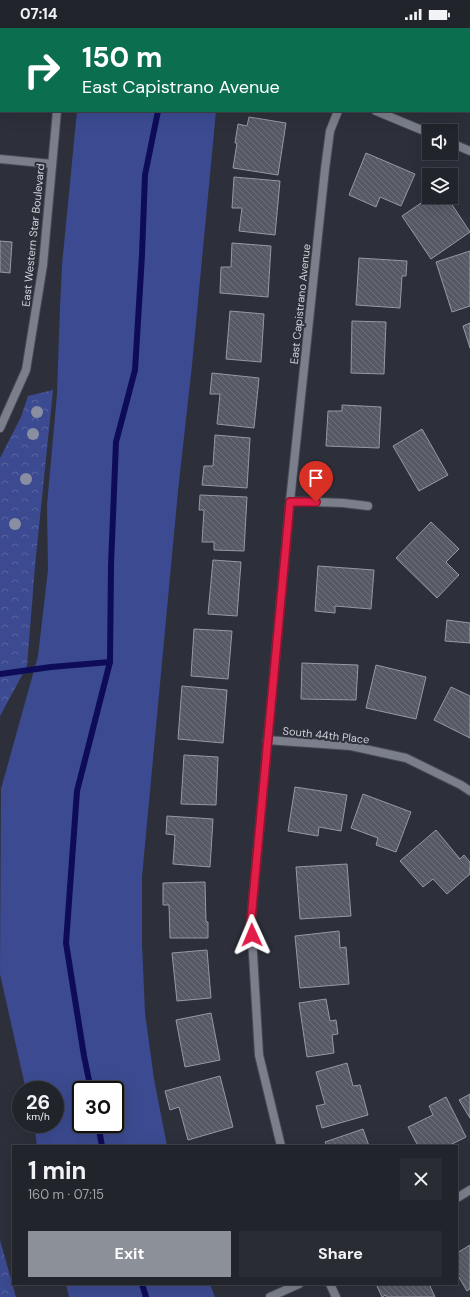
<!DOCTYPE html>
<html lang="en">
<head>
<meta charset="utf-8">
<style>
  :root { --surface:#22242c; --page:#2a2c34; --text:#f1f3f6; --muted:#a2a4a9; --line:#3f4148; --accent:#8c9099 }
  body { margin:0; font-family:"DM Sans",sans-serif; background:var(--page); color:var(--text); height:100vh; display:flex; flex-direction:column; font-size:15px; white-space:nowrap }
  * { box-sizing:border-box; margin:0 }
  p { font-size:13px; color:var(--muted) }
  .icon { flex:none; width:22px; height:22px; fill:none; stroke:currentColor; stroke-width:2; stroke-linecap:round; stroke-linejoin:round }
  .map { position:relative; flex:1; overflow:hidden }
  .sheet { position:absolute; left:12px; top:1117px; width:446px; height:140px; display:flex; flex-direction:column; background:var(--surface); border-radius:0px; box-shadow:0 4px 16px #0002,0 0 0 1px var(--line) }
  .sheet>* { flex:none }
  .banner { position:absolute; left:0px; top:0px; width:470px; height:84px; box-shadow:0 4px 16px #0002,0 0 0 1px var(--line); background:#0b6e4f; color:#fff; overflow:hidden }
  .tools { position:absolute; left:422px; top:96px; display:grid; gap:8px }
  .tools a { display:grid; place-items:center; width:36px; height:36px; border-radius:0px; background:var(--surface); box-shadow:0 4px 16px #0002,0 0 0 1px var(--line); font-size:20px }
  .speed { position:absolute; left:12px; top:1053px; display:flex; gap:8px; font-size:20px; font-weight:700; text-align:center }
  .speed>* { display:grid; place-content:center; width:52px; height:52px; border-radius:50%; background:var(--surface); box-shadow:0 4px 16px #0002,0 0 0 1px var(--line); line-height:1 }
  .speed small { font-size:10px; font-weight:400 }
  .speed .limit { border:2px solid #111; border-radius:6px; background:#fff; color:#111 }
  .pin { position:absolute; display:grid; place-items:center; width:34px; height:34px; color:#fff; margin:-41px -17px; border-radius:50% 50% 50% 0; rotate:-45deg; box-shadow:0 0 4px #0007 }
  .pin .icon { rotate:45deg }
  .me { position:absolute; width:44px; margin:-22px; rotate:359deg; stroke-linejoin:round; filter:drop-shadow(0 0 3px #0008) }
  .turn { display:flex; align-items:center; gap:14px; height:84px; padding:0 16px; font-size:18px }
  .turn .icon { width:52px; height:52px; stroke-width:2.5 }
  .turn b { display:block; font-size:28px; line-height:34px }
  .round { display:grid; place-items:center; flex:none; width:42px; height:42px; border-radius:0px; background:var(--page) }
  .head { display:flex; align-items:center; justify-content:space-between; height:68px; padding:0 16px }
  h1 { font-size:24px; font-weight:700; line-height:30px }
  .action { display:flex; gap:8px; margin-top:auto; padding:8px 16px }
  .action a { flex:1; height:46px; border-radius:0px; background:var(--accent); color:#fff; font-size:16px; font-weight:700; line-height:46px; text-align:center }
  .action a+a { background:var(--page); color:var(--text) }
  .status { display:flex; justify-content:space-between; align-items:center; height:28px; padding:0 20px; background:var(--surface); direction:ltr }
  .status svg { height:11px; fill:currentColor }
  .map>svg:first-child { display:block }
  .green { fill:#3c4b91; fill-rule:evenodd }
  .forest { fill:url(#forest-crowns) }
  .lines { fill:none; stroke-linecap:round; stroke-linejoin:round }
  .stream { stroke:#0e0c59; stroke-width:6 }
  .building { fill:url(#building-back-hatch); stroke:#9599a5 }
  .minor-casing { stroke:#494c54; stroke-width:10 }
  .minor { stroke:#7b7f8b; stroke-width:8 }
  .tree { fill:#898fa0 }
  .route-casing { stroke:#92132f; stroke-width:10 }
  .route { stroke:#e11d48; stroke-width:7 }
  .labels { text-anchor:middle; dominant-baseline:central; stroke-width:4; stroke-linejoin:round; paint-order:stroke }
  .street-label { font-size:11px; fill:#d0d2d8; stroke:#2d303a }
</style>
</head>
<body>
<div class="status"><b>07:14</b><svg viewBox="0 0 49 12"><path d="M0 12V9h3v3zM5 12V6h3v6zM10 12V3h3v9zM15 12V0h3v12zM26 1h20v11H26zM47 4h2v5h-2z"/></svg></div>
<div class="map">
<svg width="470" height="1269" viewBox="0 0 470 1269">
  <defs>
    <pattern id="forest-crowns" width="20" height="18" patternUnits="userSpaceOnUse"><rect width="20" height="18" fill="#3c4b91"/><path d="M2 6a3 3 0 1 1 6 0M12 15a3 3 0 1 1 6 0" fill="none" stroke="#5764a0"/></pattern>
    <pattern id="building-back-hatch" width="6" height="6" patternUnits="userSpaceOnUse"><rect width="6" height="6" fill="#575a65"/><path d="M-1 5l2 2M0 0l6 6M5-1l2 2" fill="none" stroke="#6e717a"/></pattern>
  </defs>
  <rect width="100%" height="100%" fill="#2d303a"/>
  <g class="green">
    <path d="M77,83H216L192,337L178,463L142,849V916L145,985L154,1051L167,1118H37L34,1096H55V1062H26L0,946L1,761L38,628L48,542L47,477L57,366L60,280L62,237ZM81,1062H115V1096H81Z"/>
    <path d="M66,1256H210L215,1269H69Z"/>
  </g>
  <g class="forest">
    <path d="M53,362L35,538L27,638L0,688V430L21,389L28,368Z"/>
    <path d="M0,1212L16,1269H0Z"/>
  </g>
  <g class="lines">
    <g class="stream">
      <path d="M162,0V1"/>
      <path d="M0,646L51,639L110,634"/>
      <path d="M91,1062L84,1028L66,915L77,763L110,634L111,537L116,414L135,342L142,227L145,147L158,83"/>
      <path d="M98,1096L102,1118"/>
      <path d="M142,1256L146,1269"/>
    </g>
  </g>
  <g class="building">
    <rect x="0" y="26" width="1" height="45"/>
    <path d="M249,89L286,95L278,147L233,140L237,115H235L238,96L247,98Z"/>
    <path d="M366,125L415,146L401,178L380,169L376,179L349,167Z"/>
    <path d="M234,149L280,153L275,207L239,203L242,180H232Z"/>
    <path d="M430,169H447L470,204L431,231L402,188Z"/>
    <path d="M0,213L12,214L10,245L0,244Z"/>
    <path d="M232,215L271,218L268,269L220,265L221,239H231Z"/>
    <path d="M470,223V278L452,284L436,234Z"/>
    <path d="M359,230L407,233L406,248H402L400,280L356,277Z"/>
    <path d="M230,283L264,286L261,334L226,331Z"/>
    <path d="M352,293L386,294L384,346L351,345Z"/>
    <path d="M470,295V320L463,298Z"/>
    <path d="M212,345L259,350L254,400L217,396L220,366H210Z"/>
    <path d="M342,377L381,379L379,420L326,418L328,383H342Z"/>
    <path d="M422,401L448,447L419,463L393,418Z"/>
    <path d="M215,407L250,410L247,460L202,457L204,438H213Z"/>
    <path d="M200,467L247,469L244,523L214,522V514H202L204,482H199Z"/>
    <path d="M431,494L459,521L446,534L459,547L437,570L396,530Z"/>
    <path d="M213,532L241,534L237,588L208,586Z"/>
    <path d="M318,538L374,542L371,581L335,578V585L315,583Z"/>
    <path d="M447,592L470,595V615L445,613Z"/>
    <path d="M194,601L232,603L228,651L191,648Z"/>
    <path d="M302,635L358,637L356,672L301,671Z"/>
    <path d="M376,637L426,649L416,691L366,680Z"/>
    <path d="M182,658L227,662L223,715L178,711Z"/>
    <path d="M451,659L470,668V710L434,692Z"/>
    <path d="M184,727L218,729L216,777L181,776Z"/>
    <path d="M295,759L347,767L341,803L319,799L318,808L288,803Z"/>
    <path d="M363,766L411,784L396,824L376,817L378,810L351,800Z"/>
    <path d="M167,788L213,791L210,839L173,836L175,807L166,806Z"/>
    <path d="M436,802L460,831L464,827L470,834V846L447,866L433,851L423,859L400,833Z"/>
    <path d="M347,836L351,888L300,891L296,839Z"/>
    <path d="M205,854L206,894H208V910H170L169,877H163V855Z"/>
    <path d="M339,903L340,920L346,919L349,956L300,960L295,908Z"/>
    <path d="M207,922L211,970L177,973L172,925Z"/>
    <path d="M326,971L330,993L336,992L338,1006L332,1007L334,1025L307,1029L299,975Z"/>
    <path d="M211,985L220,1032L185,1039L176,992Z"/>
    <path d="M347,1035L353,1058L360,1057L368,1087L322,1100L316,1078L325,1076L316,1044Z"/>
    <path d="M220,1048L233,1099L188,1112L179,1079L170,1082L165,1063Z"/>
    <path d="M470,1066V1090L459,1072Z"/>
    <path d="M446,1069L466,1109L448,1118H418L408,1099L433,1087L429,1078Z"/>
    <path d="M363,1101L369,1118H327L325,1114Z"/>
    <path d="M470,1217V1261L467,1263L457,1246V1225Z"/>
    <path d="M376,1256H419L420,1258L424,1256H429L435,1269H387L386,1267L382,1269Z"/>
  </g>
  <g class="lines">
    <g class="minor-casing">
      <g id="minor">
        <path d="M67,0V1"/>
        <path d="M386,1L387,0"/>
        <path d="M376,83L429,105"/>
        <path d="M451,115L470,123"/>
        <path d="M0,131L52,136"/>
        <path d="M0,400L26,342L43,237L57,83"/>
        <path d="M290,473L343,475L368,478"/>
        <path d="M267,712L351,718L406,730L461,757L470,763"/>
        <path d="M281,1118L259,1027L251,892L290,473L325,141L330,103L338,83"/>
        <path d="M457,1170L470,1162"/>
        <path d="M330,1256L336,1269"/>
        <path d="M270,1269L299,1256"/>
      </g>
    </g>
    <use href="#minor" class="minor"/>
  </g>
  <g class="tree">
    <circle cx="37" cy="384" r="6"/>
    <circle cx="33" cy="406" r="6"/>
    <circle cx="26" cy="451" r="6"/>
    <circle cx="15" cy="496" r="6"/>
  </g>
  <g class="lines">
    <g class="route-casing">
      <path id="route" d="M252,907L251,892L290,474H316"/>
    </g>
    <use href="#route" class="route"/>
  </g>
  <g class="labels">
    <g class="street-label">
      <text transform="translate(33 207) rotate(-84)">East Western Star Boulevard</text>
      <text transform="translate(300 276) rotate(-84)">East Capistrano Avenue</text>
      <text transform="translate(326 707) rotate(6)">South 44th Place</text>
    </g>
  </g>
</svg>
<div class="tools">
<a><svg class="icon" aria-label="sound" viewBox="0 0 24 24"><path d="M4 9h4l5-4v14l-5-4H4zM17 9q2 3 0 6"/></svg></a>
<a><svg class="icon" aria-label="layers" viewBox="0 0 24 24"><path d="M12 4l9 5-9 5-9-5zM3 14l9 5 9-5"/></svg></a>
</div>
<div class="speed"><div>26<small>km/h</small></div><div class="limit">30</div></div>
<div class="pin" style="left:316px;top:474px;background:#d93025"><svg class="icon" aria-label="arrive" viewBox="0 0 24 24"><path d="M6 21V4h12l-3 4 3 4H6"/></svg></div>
<svg class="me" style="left:252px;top:907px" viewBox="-20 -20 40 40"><path d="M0-17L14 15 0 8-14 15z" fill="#e11d48" stroke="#fff" stroke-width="4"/></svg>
<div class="banner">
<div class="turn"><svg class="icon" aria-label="right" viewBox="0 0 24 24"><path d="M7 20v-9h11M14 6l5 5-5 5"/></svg><div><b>150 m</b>East Capistrano Avenue</div></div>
</div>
<section class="sheet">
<div class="head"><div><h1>1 min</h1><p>160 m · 07:15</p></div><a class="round"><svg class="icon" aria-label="close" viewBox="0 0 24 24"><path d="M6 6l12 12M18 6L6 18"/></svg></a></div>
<div class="action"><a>Exit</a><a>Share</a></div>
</section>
</div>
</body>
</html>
